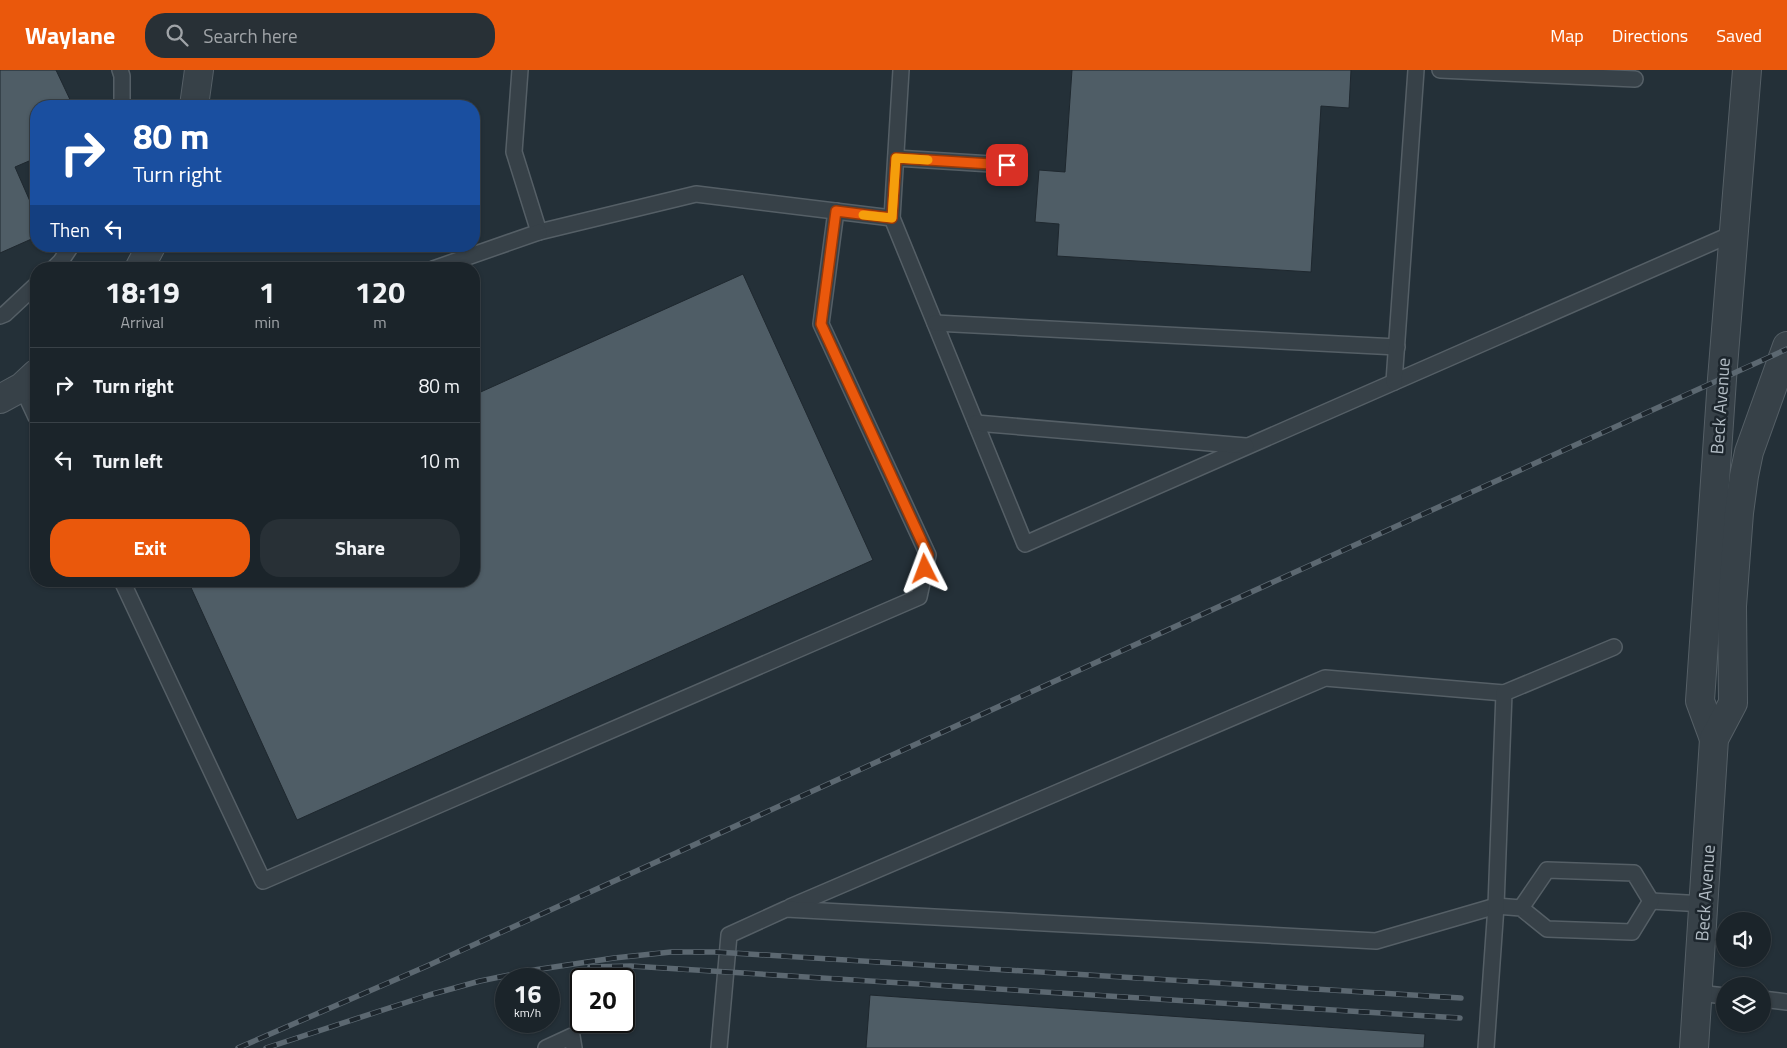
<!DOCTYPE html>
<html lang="en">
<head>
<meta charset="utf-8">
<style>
  :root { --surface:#1b242a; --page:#283036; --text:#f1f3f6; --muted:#a0a4a8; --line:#394147; --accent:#ea580c }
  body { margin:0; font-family:"Titillium Web",sans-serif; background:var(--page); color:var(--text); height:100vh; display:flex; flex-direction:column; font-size:19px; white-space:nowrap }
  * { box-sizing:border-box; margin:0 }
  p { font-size:16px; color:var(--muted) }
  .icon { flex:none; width:28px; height:28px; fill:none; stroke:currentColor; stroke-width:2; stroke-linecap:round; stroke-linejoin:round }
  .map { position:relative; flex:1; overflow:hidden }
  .drawer { position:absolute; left:30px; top:192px; width:450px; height:325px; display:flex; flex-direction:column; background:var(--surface); border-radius:20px; box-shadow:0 1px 4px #0004,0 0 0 1px var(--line) }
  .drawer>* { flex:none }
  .banner { position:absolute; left:30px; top:30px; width:450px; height:152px; border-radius:20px; box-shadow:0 1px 4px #0004,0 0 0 1px var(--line); background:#1a4fa0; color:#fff; overflow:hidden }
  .buttons { position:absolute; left:1716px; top:842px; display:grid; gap:10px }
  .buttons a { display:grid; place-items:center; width:55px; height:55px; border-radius:50%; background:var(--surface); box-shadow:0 1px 4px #0004,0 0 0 1px var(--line); font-size:25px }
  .speed { position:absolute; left:495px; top:898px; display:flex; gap:10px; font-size:25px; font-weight:700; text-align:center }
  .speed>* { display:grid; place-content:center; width:65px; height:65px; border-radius:50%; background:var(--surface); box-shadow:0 1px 4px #0004,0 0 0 1px var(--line); line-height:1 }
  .speed small { font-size:12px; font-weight:400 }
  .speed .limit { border:2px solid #111; border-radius:8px; background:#fff; color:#111 }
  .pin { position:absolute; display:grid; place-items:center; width:42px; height:42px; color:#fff; margin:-21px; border-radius:10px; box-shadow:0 2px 8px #0006 }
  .me { position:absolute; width:55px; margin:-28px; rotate:357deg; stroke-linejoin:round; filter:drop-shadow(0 0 4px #0008) }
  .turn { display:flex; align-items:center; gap:18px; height:105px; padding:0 20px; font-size:22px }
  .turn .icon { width:65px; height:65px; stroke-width:2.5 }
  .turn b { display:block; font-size:35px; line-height:42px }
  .then { display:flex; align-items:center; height:48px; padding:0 20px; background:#0003; gap:10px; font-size:19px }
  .eta { display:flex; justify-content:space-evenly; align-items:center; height:85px; text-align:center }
  .eta b { font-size:30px; font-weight:700; line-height:35px }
  .action { display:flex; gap:10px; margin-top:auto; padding:10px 20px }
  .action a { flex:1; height:58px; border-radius:20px; background:var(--accent); color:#fff; font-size:20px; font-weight:700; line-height:58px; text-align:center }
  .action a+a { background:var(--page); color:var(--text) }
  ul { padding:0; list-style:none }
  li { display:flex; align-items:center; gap:15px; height:75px; padding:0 20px; border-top:1px solid var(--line) }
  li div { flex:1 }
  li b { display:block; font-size:19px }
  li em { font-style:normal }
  header { display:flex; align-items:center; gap:30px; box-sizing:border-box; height:70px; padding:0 25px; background:var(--accent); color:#fff }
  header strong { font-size:24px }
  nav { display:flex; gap:28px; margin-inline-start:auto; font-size:18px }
  .search { width:350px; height:45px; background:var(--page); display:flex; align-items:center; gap:12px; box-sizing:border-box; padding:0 18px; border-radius:20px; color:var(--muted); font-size:19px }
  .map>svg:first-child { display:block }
  .building { fill:#4f5d66; stroke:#1f282f }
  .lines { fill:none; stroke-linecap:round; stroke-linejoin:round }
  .service-casing { stroke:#555f66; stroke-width:18 }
  .minor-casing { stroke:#555f66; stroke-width:30 }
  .tertiary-casing { stroke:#555f66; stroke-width:30 }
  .service { stroke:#374148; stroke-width:15 }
  .minor { stroke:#374148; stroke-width:28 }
  .tertiary { stroke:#374148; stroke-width:28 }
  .rail-casing { stroke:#5c6871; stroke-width:5.5 }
  .rail { stroke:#1d262d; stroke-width:4; stroke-dasharray:11; stroke-linecap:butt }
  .route-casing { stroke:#983908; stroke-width:12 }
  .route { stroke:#ea580c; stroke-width:9 }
  .slow { stroke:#f59e0b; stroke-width:9 }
  .labels { text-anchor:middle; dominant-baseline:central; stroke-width:5; stroke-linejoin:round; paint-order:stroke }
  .street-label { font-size:18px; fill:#b2bcc4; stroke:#1d262d }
</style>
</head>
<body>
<header>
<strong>Waylane</strong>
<div class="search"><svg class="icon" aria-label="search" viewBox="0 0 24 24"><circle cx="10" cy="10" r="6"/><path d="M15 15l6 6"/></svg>Search here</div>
<nav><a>Map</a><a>Directions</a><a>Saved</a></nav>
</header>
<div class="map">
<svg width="1787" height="978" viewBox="0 0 1787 978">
  <rect width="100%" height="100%" fill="#243038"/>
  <g class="building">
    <path d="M0,0H56L73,36H36V88L15,97L36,145V167L0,183Z"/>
    <path d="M1072,0H1351L1349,38L1321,36L1311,202L1057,186L1059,154L1035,152L1039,100L1065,102Z"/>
    <path d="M743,204L873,490L297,750L188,511H474V325Z"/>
    <path d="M870,925L1425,964L1424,978H866Z"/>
  </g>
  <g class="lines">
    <g class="service-casing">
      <g id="service">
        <path d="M120,0L122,6V36"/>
        <path d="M520,0L514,82L539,162L696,124L892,148"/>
        <path d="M901,0L892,148L1025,474L1734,163"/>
        <path d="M1440,0L1635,9"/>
        <path d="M896,88L1007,95"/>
        <path d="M53,199L61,191L71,176"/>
        <path d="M433,199L539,162"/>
        <path d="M0,246L5,244L36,215"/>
        <path d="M935,253L1397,277"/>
        <path d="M1394,312L1416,0"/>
        <path d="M22,317L36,347"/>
        <path d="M976,353L1246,376"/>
        <path d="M122,511L263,811L919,527L928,485L821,254L836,141"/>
        <path d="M1651,831L1704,834"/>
        <path d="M790,837L1325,608L1504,623"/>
        <path d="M1698,923L1725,926"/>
        <path d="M1762,929L1787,932"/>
        <path d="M546,978L572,966L574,978"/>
        <path d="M719,978L729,865L786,839L1376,871L1496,836L1521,838L1547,859L1632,862L1651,831L1634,803L1547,800L1521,838"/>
        <path d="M1486,978L1496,836L1504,623L1614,577"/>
      </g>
    </g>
    <g class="minor-casing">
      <g id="minor">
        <path d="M194,36L199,0"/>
        <path d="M139,199L151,176"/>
        <path d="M0,329L22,317L36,304"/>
      </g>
    </g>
    <g class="tertiary-casing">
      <g id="tertiary">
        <path d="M1714,669L1700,631L1722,309L1747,0"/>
        <path d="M1694,978L1714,669L1733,633L1732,536L1739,443L1744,406L1749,382L1787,276"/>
      </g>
    </g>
    <use href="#service" class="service"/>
    <use href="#minor" class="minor"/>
    <use href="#tertiary" class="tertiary"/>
    <g class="rail-casing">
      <g id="rail">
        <path d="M590,897L631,896L1460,948"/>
        <path d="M238,978L427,896L1787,279"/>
        <path d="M266,978L429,925L480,911L534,900L614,888L671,882H716L1461,928"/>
      </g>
    </g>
    <use href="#rail" class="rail"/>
  </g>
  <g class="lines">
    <g class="route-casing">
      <path id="route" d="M925,499L928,485L821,254L836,141L892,148L896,88L1007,95"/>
    </g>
    <use href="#route" class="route"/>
    <path class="slow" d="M863,145L892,148L896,88L928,90"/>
  </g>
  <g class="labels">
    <g class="street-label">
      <text transform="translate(1720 336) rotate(-86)">Beck Avenue</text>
      <text transform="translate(1705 823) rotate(-86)">Beck Avenue</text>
    </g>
  </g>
</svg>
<div class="buttons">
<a><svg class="icon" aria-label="sound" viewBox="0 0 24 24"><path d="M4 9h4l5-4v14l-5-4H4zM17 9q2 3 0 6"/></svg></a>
<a><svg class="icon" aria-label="layers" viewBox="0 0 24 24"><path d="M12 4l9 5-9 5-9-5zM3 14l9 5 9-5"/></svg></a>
</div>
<div class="speed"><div>16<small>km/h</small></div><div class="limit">20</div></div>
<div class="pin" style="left:1007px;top:95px;background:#d93025"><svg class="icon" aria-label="arrive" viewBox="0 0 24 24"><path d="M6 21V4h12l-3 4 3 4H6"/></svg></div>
<svg class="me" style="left:925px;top:499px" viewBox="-20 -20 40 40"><path d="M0-17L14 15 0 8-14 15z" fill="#ea580c" stroke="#fff" stroke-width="4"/></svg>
<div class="banner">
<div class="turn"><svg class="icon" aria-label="right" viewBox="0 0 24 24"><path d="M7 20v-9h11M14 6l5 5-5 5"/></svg><div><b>80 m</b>Turn right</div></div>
<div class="then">Then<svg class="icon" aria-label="left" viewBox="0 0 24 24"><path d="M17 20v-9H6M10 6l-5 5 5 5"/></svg></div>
</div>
<section class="drawer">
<div class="eta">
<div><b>18:19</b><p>Arrival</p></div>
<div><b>1</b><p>min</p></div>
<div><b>120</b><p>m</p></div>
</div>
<ul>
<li><svg class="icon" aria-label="right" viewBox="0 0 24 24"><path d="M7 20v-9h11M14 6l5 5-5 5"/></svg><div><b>Turn right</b></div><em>80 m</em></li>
<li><svg class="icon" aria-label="left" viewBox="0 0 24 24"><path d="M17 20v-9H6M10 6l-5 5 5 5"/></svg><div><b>Turn left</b></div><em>10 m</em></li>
</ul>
<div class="action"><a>Exit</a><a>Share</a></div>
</section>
</div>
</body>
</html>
